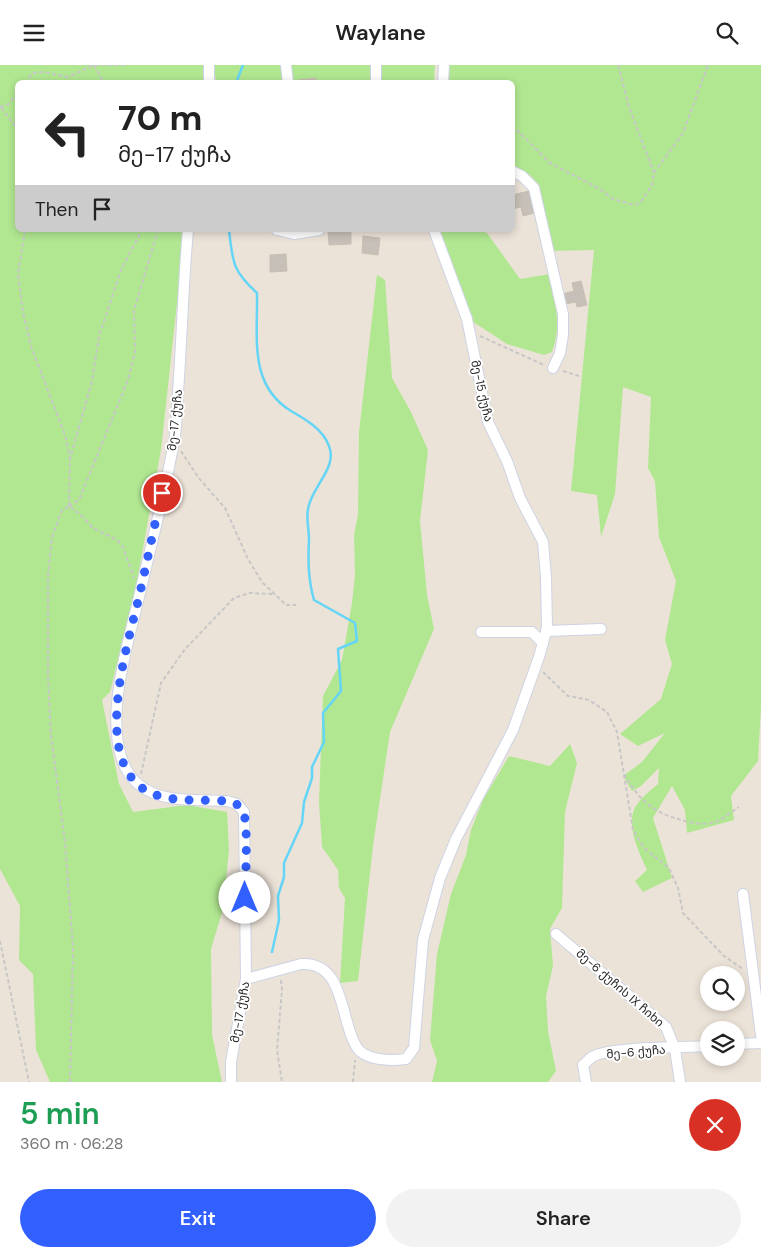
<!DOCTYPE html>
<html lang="en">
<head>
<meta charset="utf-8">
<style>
  :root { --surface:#fff; --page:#f2f2f2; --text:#222; --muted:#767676; --accent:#3260ff }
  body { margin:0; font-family:"DM Sans","Noto Sans Georgian",sans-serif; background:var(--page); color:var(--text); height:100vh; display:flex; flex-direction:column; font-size:19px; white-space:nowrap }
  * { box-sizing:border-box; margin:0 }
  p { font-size:16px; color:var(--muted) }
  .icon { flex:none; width:28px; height:28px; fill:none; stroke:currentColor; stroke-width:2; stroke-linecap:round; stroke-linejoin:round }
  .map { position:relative; height:1017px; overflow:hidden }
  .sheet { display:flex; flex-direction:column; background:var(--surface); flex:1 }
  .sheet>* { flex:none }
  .top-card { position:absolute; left:15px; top:15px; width:500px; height:152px; border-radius:8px; box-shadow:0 2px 8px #0003; background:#fff; color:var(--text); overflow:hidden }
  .controls { position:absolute; left:700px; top:901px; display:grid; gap:10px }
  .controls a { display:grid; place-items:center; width:45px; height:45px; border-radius:50%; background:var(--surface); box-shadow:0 2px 8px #0003; font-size:25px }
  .pin { position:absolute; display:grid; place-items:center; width:42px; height:42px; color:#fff; margin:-21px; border:2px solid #fff; border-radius:50%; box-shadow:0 1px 5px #0007 }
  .me { position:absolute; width:55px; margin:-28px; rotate:0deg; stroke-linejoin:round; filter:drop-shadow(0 0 4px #0008) }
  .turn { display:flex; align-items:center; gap:18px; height:105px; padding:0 20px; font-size:22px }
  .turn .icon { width:65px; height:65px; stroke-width:2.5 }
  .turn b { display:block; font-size:35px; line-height:42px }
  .then { display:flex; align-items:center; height:48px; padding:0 20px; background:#0003; gap:10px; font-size:19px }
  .round { display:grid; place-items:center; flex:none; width:52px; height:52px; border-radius:26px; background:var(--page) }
  .head { display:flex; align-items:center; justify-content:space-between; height:85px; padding:0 20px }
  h1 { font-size:30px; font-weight:600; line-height:38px; color:#1e9e55 }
  .action { display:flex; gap:10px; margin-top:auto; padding:10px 20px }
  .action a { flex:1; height:58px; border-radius:30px; background:var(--accent); color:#fff; font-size:20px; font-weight:600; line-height:58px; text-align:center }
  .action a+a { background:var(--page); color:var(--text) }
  header { display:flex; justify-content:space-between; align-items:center; height:65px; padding:0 20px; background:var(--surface); font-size:22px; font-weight:600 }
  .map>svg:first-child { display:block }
  .green { fill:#b1e791 }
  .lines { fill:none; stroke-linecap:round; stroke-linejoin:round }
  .stream { stroke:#64d5f6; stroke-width:2.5 }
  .building { fill:#c7c0b8; stroke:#c7bfb2 }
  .minor-casing { stroke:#ced3e3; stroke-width:12 }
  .path { stroke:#c7c7c7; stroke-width:2; stroke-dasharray:4 2.5; stroke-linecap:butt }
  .minor { stroke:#fff; stroke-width:10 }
  .route { stroke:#3260ff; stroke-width:9; stroke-dasharray:0 16.2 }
  .labels { text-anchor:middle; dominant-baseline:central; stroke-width:4; stroke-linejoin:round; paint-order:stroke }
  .street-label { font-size:12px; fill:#282828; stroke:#fff }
</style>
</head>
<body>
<header><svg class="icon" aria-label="menu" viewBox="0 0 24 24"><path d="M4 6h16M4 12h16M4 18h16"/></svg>Waylane<svg class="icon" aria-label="search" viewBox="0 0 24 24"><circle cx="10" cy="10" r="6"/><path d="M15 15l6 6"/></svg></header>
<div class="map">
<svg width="761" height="1017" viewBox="0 0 761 1017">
  <rect width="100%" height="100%" fill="#ece3d8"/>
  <g class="green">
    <path d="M0,0H204L206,17L18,18V165H185L161,385L137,516L110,627L102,635L119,719L133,747L187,740L227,747L229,785L223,844L211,884L212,970L222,1017H50L36,985L33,909L19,895L20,841L0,804Z"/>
    <path d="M214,0H435L434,18L216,17Z"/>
    <path d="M447,0H761V642L758,696L731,731L734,755L687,768L685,745L672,721L653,753L672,813L643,827L635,816L647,805C639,787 623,757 638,738C643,731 651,725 658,719L659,703L641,721L632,726L623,711L642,697L665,668L638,681L620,669L661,634L672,599L665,575L676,516L659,472L655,416L648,403L651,332L623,322L615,429L601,472L597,430L571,426L594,185L551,186L539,120L531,111L513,102L512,18H447Z"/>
    <path d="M439,165H478L487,168L520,214L550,209C555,237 562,260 552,287L544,290L507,279L470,255Z"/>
    <path d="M377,210L385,215L392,313L411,347L428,385L420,456L427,530L434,564L390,667L373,781L358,916L340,918L345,833L339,823L338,805L322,782L319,737L323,631L342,595L352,538L355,510L354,470L358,450L359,367Z"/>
    <path d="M570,679L577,698L565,747L562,843L550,864L553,901L546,931L548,966L556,1006L548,1017H432L437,996L430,975L437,889L451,829L466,790L471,765L483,735L509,691L550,701Z"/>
  </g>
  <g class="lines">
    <g class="stream">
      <path d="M236,18L243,0"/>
      <path d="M229,165C233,198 232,205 257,228C258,271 248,320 291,346C305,354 323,364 329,381C338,403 311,422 308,444C306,454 309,464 309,474C308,495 308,514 314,535L355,558L357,576L338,584L341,626L323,648L324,677L312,702V713L304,737L302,758L284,798V812L278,831L279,855L272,887"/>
    </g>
  </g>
  <g class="building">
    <path d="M316,13V18H298V15Z"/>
    <path d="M529,126L534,148L523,151L521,142L512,144V130Z"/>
    <path d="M328,165H351V179L329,180Z"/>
    <path d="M363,171L380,173L378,190L362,188Z"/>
    <path d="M286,189L287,206L270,207V190Z"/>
    <path d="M581,216L587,240L577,242L576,237L565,239L562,229L574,226L572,218Z"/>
  </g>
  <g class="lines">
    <g class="minor-casing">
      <g id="minor">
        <path d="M209,0V18"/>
        <path d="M286,0L288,18"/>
        <path d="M376,18V0"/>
        <path d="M443,18L444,0"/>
        <path d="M512,106L522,111L534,123L563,249V270L560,288L553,303"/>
        <path d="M188,165C183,219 182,273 178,327C177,344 177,361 174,376C165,428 151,480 139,532C128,579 100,664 129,709C150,740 195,734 227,736L237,739L244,747L246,914L231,997V1017"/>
        <path d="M277,165L294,169L319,165"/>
        <path d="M546,566L601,564"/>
        <path d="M481,567H532L543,578"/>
        <path d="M743,829L761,970"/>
        <path d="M556,869L666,962L675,984L680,1017"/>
        <path d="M246,914L301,899C345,896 340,955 356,981C364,996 391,996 406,994L414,983L423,875L440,813L456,774L513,665L539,592L547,563L546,512L543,477L520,433L507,396L488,357L467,254L434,165"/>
        <path d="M736,979L761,978"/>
        <path d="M586,1017L583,1000C586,998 589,994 592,992C612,981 683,983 709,981"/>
      </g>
    </g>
    <g class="path">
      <path d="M94,0L104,18"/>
      <path d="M95,0H127"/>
      <path d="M618,0L629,42L654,108"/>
      <path d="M25,18L32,8L44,7L68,12L94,0"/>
      <path d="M0,42L9,39L18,27"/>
      <path d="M1,43L18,64"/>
      <path d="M512,60L550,98L600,124L613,134L634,140L640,138L645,131L652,120L654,108L683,68L708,0"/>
      <path d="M25,165L18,209L23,247L31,281L65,370L70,392"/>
      <path d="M480,271L544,300"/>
      <path d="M563,306L579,311"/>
      <path d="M181,386L198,412L225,443L248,494L262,517L286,540H296"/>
      <path d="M69,441L79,435L128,315L135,287L134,245L158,165"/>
      <path d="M69,441L70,394L92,316L99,271L121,205L142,165"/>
      <path d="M543,607L568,631L589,635L607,647L617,667L633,765L644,783L669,803L678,823L683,848L724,891L743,904"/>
      <path d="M141,709L161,618L185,584L234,533L250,528L273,529"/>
      <path d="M624,709C640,737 654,748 685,756C693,758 705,760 712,758C721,756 731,747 739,742"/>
      <path d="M0,876L29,1017"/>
      <path d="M281,915L282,925L277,985L282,1017"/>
      <path d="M70,1017L73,883L65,777L51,671L48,612V511L52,472L62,445L69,441L82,451L93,463L117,475L123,482L134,513"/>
      <path d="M353,1017L355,995"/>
    </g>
    <use href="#minor" class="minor"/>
  </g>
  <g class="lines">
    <path class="route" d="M162,428C154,462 147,497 139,532C128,579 93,687 142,723C165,739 200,734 227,736C234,738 239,739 243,746C249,759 245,816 245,833"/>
  </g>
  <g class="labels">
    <g class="street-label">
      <text transform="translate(482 326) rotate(77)">მე-15 ქუჩა</text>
      <text transform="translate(175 355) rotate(-84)">მე-17 ქუჩა</text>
      <text transform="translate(620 923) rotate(41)">მე-6 ქუჩის IX ჩიხი</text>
      <text transform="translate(240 947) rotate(-80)">მე-17 ქუჩა</text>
      <text transform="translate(636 987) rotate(-5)">მე-6 ქუჩა</text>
    </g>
  </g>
</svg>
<div class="controls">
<a><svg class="icon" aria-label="search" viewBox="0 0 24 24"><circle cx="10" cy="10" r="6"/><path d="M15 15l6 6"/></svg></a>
<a><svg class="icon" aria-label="layers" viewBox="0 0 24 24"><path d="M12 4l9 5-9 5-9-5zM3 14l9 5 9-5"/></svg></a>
</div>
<div class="pin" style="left:162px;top:428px;background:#d93025"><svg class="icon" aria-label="arrive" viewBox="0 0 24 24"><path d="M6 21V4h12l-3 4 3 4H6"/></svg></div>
<svg class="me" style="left:245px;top:833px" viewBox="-20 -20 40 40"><circle r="19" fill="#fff"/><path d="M0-13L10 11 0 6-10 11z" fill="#3260ff"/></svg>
<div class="top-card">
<div class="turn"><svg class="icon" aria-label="left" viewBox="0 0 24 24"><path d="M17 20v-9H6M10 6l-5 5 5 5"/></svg><div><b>70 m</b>მე-17 ქუჩა</div></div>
<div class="then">Then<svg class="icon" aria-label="arrive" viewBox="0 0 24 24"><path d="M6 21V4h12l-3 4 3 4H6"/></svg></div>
</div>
</div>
<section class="sheet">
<div class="head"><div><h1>5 min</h1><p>360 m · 06:28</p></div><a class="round" style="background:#d93025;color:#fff"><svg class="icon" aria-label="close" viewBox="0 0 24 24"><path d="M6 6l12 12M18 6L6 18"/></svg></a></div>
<div class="action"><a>Exit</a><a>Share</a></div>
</section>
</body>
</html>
